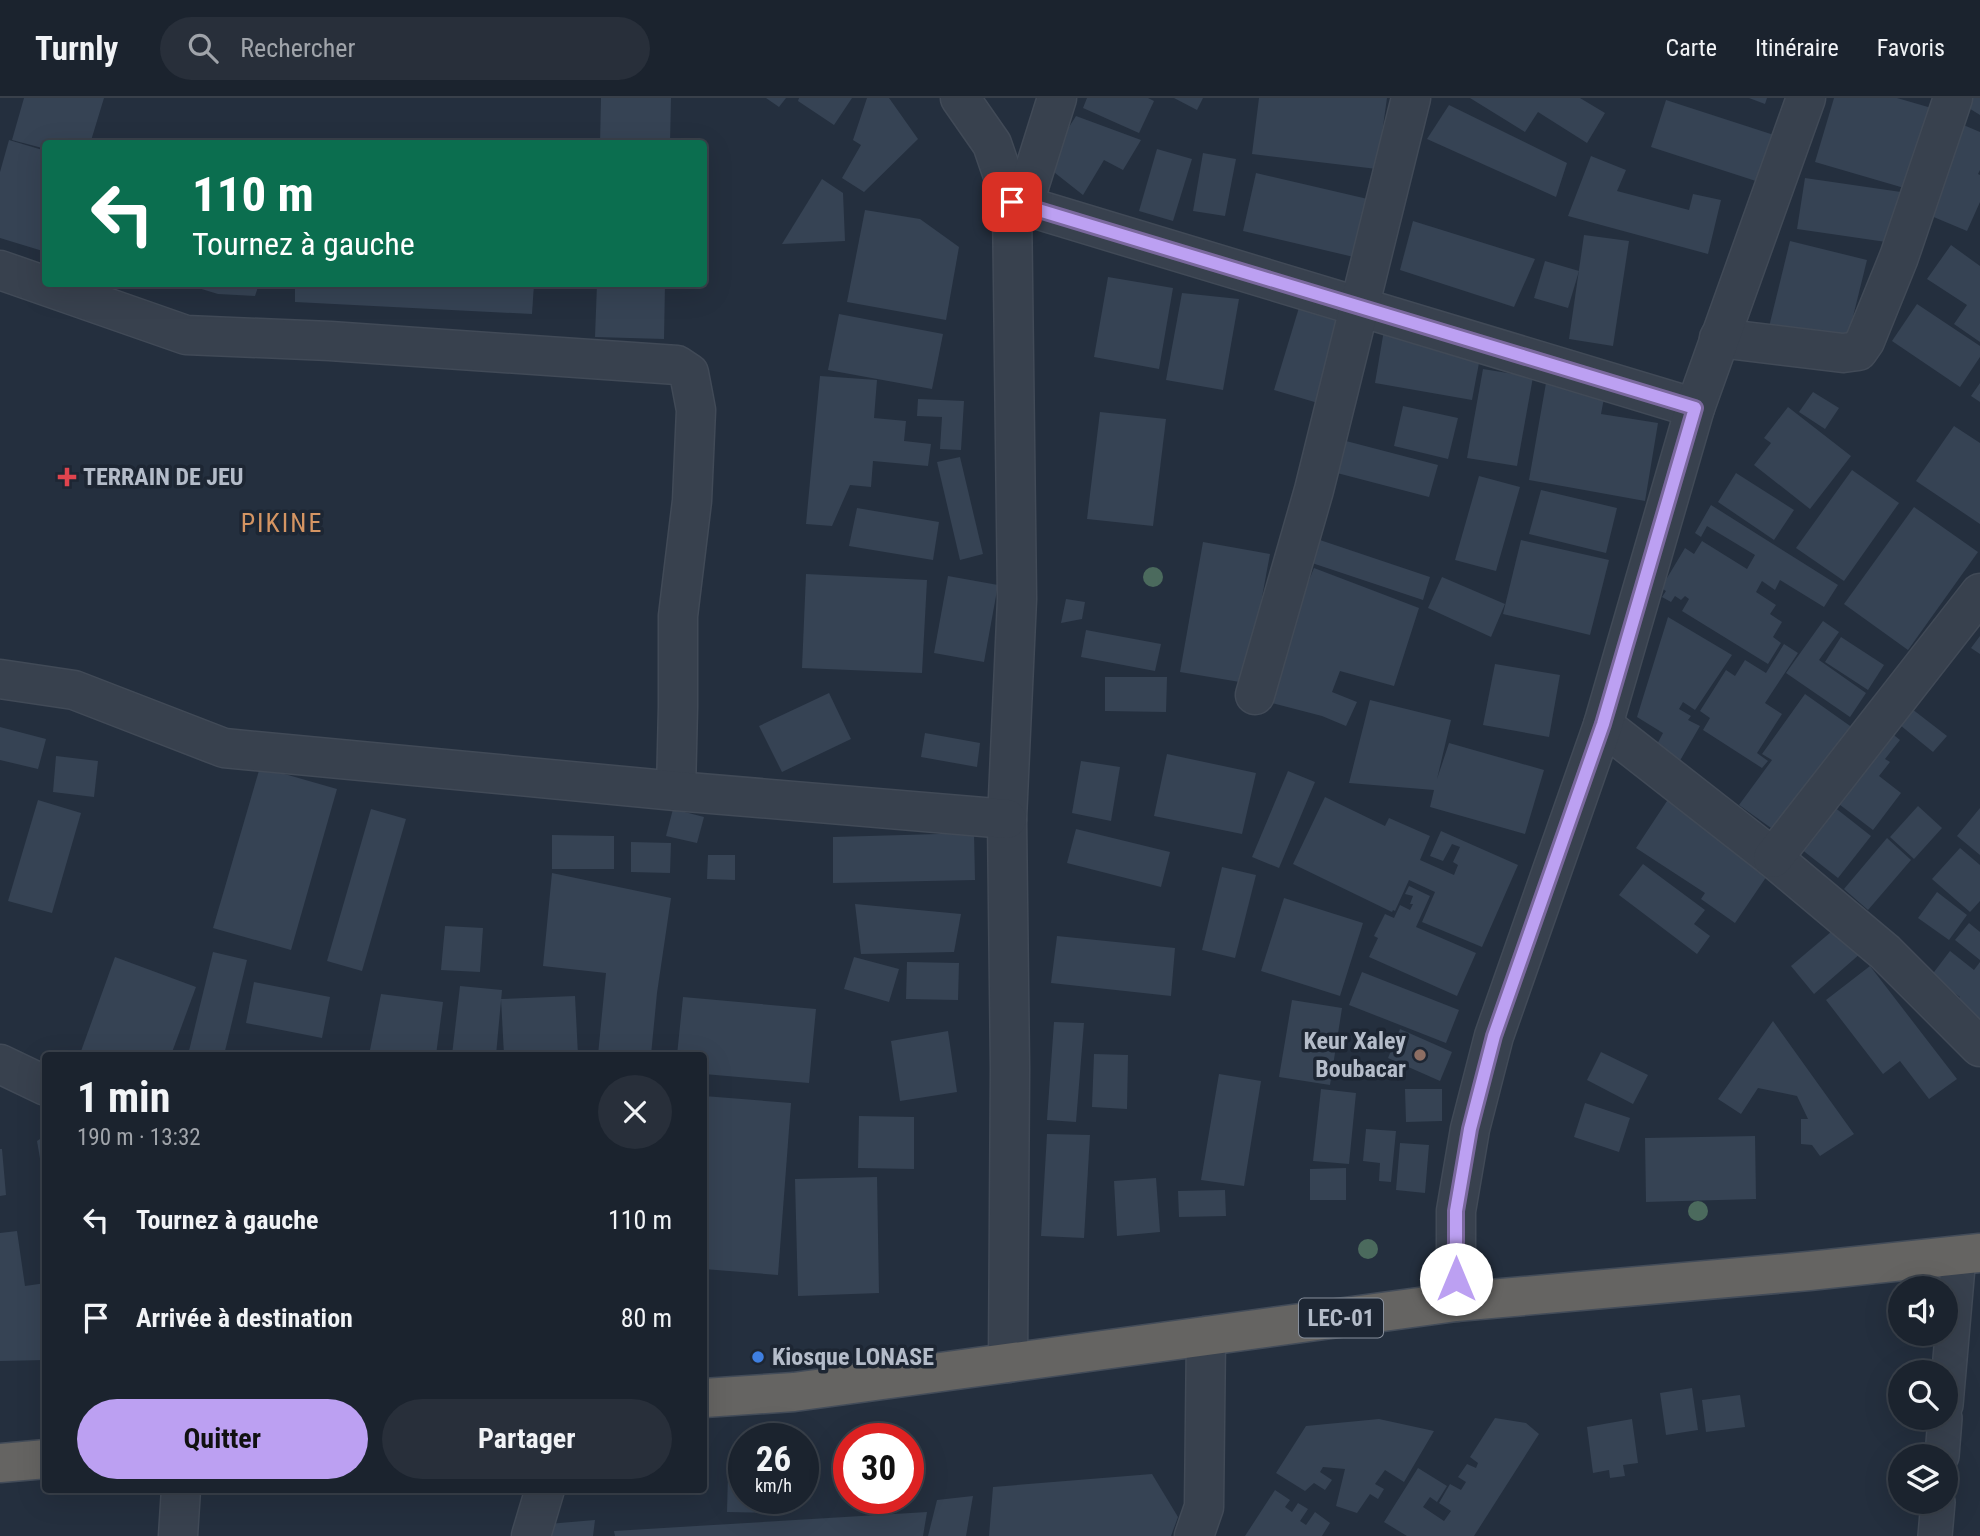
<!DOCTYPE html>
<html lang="fr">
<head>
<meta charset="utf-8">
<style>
  :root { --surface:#1b232e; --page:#282f3a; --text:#f1f3f6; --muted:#a0a4aa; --line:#39404a; --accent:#bca0f2 }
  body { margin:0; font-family:"Roboto Condensed",sans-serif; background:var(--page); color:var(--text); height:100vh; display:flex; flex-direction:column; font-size:26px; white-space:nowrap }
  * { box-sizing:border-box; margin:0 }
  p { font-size:23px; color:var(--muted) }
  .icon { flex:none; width:38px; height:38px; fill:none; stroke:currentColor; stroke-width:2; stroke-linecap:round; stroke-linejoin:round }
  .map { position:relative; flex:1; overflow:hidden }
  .sheet { position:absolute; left:42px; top:954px; width:665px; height:441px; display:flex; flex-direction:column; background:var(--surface); border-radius:7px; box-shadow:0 7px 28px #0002,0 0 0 2px var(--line) }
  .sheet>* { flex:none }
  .banner { position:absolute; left:42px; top:42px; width:665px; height:147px; border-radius:7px; box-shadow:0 7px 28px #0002,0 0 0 2px var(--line); background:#0b6e4f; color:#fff; overflow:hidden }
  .fabs { position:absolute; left:1888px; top:1178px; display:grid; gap:14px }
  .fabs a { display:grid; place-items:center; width:70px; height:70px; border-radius:50%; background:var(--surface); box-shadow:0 7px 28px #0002,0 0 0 2px var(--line); font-size:35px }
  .speed { position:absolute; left:728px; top:1325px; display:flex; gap:14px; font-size:35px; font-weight:700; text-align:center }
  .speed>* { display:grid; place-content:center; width:91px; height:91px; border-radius:50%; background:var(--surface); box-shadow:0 7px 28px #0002,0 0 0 2px var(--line); line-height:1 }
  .speed small { font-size:18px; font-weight:400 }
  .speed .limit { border:10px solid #d22; background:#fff; color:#111 }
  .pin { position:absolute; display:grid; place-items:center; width:60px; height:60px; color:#fff; margin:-30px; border-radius:14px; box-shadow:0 4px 10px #0006 }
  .me { position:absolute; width:77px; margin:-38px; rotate:0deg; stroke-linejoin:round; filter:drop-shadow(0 0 5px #0008) }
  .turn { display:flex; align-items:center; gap:24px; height:147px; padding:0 35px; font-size:32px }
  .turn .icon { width:91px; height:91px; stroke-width:2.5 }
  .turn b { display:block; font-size:49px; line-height:60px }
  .round { display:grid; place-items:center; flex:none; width:74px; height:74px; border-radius:37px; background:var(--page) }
  .head { display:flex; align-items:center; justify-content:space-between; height:119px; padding:0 35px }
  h1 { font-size:42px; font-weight:700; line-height:52px }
  .button { display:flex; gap:14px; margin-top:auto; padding:14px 35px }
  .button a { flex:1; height:80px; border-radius:42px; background:var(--accent); color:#111; font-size:28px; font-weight:700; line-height:80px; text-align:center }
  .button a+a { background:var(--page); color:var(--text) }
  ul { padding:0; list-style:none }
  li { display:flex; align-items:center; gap:21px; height:98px; padding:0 35px }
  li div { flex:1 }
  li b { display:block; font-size:26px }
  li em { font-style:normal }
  header { display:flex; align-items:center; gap:42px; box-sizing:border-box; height:98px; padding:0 35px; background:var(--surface); border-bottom:2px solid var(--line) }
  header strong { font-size:33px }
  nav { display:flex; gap:38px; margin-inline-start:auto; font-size:24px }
  .search { width:490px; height:63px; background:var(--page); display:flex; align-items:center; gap:18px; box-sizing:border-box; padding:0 24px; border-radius:38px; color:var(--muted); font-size:26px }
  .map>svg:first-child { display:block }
  .building { fill:#364354 }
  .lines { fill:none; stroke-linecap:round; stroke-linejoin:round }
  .service-casing { stroke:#414a57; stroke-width:36 }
  .minor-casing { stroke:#414a57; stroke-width:41 }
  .trunk-casing { stroke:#434c59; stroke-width:41 }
  .service { stroke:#38414e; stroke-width:33 }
  .minor { stroke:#38414e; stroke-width:38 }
  .trunk { stroke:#656462; stroke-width:38 }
  .tree { fill:#4b6a5d }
  .route-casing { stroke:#7a689d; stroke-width:18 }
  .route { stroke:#bca0f2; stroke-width:12 }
  .health-dot { fill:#e0444e; stroke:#1d2633; stroke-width:2.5 }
  .education-dot { fill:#8d6e63; stroke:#1d2633; stroke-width:2.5 }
  .shop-dot { fill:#3f7fe0; stroke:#1d2633; stroke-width:2.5 }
  .labels { text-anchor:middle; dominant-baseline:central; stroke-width:7; stroke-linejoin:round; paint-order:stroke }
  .shield { fill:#1d2633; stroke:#878f9c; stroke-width:2 }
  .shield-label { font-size:23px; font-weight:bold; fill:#b4bcc9 }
  .poi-label { font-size:24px; font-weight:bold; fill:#b4bcc9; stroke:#1d2633; text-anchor:start }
  .neighbourhood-label { font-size:26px; letter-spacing:2px; fill:#d59563; stroke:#1d2633 }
</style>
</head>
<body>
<header>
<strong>Turnly</strong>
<div class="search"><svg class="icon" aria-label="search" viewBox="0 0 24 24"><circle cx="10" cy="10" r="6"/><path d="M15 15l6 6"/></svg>Rechercher</div>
<nav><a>Carte</a><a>Itinéraire</a><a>Favoris</a></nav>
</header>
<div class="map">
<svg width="1980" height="1438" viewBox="0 0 1980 1438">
  <rect width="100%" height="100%" fill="#242f3e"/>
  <g class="building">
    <path d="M24,0H104L90,46H46V51L12,42Z"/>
    <path d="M601,0H671L670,46H600Z"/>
    <path d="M766,0H786L779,9Z"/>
    <path d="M799,0H852L834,27L798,3Z"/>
    <path d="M867,0H889L918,41L864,94L842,80L861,47L853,42Z"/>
    <path d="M1087,0H1148L1154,3L1139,35L1083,10Z"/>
    <path d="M1174,0H1203L1197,12Z"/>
    <path d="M1259,0H1387L1377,71L1252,56Z"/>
    <path d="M1470,0H1580L1605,15L1587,45L1538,14L1525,34Z"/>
    <path d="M1749,0H1767L1765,6Z"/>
    <path d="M1834,0H1897L1935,11L1911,92L1815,64Z"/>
    <path d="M1960,0H1980V17L1959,4Z"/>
    <path d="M1666,2L1777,38L1762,85L1651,49Z"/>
    <path d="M1449,7L1567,65L1556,99L1427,41Z"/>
    <path d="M1076,18L1141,42L1123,72L1104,62L1083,97L1045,67Z"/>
    <path d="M1954,23L1980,34V72L1978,76L1980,77V104L1967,133L1917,112Z"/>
    <path d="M9,42L46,53V154L0,140V74Z"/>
    <path d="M1157,51L1192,61L1173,123L1139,113Z"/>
    <path d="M1203,55L1236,61L1225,118L1193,113Z"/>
    <path d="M1591,58L1626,72L1617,93L1689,112L1693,96L1721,102L1708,156L1568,118Z"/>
    <path d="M1256,75L1372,102L1358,160L1243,133Z"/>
    <path d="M1805,80L1901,94L1893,145L1797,131Z"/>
    <path d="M822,81L843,95L845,143L782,146Z"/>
    <path d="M865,112L920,121L959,149L946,222L847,204Z"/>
    <path d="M1413,123L1535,161L1514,209L1400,172Z"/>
    <path d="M1584,137L1629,143L1613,248L1569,241Z"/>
    <path d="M1790,143L1867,162L1846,247L1769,229Z"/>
    <path d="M1951,147L1980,168V244L1954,226L1967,207L1927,181Z"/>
    <path d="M1545,163L1579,173L1568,210L1534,200Z"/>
    <path d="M1108,179L1173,190L1159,271L1094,259Z"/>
    <path d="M185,186H259L255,198L218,196Z"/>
    <path d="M295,186H534L532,216L295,204Z"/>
    <path d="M597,186H665L664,241L595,239Z"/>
    <path d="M1182,195L1239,201L1223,292L1166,282Z"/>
    <path d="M1301,203L1356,218L1328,308L1274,292Z"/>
    <path d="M1917,206L1980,248V259L1960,289L1892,243Z"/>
    <path d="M839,216L943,236L932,291L828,272Z"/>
    <path d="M1384,232L1482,249L1472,302L1375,285Z"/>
    <path d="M1483,271L1533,279L1517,368L1467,360Z"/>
    <path d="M820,278L877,282L874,320L906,323L904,343L931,346L928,368L873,363L871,389L850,387L832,428L806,426Z"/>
    <path d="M1546,285L1605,295L1601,316L1658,325L1645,403L1529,382Z"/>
    <path d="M1980,285V304L1971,298Z"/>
    <path d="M1813,294L1839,310L1825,331L1799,314Z"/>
    <path d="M918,301L964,303L961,352L940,351L942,319L917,318Z"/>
    <path d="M1403,308L1458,320L1448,361L1394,348Z"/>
    <path d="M1788,309L1851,358L1810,411L1754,367L1771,345L1764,340Z"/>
    <path d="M1100,314L1166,321L1153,428L1087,421Z"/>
    <path d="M1954,328L1980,345V426L1916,383Z"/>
    <path d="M1346,343L1438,367L1429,399L1337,375Z"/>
    <path d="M960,359L983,456L960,462L937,364Z"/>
    <path d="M1852,372L1899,405L1844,483L1796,450Z"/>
    <path d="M1736,375L1794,412L1774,442L1718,404Z"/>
    <path d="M1479,378L1520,389L1496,473L1455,462Z"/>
    <path d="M1541,392L1617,410L1606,455L1529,436Z"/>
    <path d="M1711,407L1838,487L1824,509L1780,482L1775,492L1762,483L1756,494L1776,507L1770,516L1782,524L1773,539L1781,545L1768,566L1682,513L1689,501L1685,498L1681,502L1675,498L1671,504L1662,499L1666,493L1661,490L1685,450L1694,456L1702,443L1747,471L1755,457L1707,428L1701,439L1695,435Z"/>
    <path d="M1914,409L1978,454L1908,552L1844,506Z"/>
    <path d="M857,410L939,424L933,462L849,448Z"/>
    <path d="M1317,441L1430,479L1423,502L1309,464Z"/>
    <path d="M1521,442L1609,462L1590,537L1503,516Z"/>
    <path d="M1203,444L1270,456L1246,585L1180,574Z"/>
    <path d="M1314,470L1419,510L1394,588L1340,573L1332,594L1357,604L1346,628L1322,618L1260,602Z"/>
    <path d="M806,476L927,482L922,575L802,570Z"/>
    <path d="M948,478L998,487L984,564L934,555Z"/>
    <path d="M1442,479L1505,506L1491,539L1428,510Z"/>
    <path d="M1066,501L1085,504L1082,521L1061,525Z"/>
    <path d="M1668,519L1732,557L1695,612L1683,604L1679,611L1691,618L1688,622L1700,628L1678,666L1654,652L1663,635L1637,619Z"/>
    <path d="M1823,523L1839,534L1819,562L1866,595L1850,619L1786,575Z"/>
    <path d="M1086,532L1161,546L1155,573L1081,559Z"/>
    <path d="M1980,538V556L1971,550Z"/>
    <path d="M1841,539L1884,567L1868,592L1825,564Z"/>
    <path d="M1784,546L1798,555L1765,605L1782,616L1757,655L1768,663L1762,670L1703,632L1710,620L1700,613L1726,572L1735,578L1745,562L1766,575Z"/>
    <path d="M1495,566L1560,577L1549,639L1483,627Z"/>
    <path d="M1105,579H1167L1166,614L1105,613Z"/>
    <path d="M829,595L851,641L782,674L759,628Z"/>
    <path d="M1805,596L1853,630L1778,735L1739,707L1772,662L1762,656Z"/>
    <path d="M1370,602L1451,622L1437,681L1449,645L1544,672L1525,736L1430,709L1434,692L1349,685Z"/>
    <path d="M1912,611L1947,638L1933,654L1900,627Z"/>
    <path d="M0,629L46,641L38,671L0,662Z"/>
    <path d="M1885,630L1900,642L1885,661L1890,664L1879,678L1901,695L1873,732L1831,700Z"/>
    <path d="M925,635L980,645L977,669L921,659Z"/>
    <path d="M1167,656L1256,675L1242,736L1154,718Z"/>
    <path d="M56,658L98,663L94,699L53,694Z"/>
    <path d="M1081,663L1120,669L1111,723L1072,715Z"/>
    <path d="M260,669L337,691L291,852L213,830Z"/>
    <path d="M1288,673L1315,684L1279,770L1252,759Z"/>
    <path d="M1325,699L1385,728L1389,720L1430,738L1420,762L1454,777L1458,767L1453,764L1460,749L1452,746L1443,763L1430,758L1441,733L1518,767L1482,849L1422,824L1435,794L1409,782L1395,813L1393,812L1392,814L1293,766Z"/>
    <path d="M1669,700L1773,769L1735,825L1701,801L1705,795L1636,750Z"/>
    <path d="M38,702L81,715L52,815L8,803Z"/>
    <path d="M1829,705L1871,738L1838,780L1796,747Z"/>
    <path d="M1918,708L1942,730L1914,761L1890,739Z"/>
    <path d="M1980,710V757L1957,738Z"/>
    <path d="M371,711L406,721L362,873L327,863Z"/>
    <path d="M673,711L704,719L697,745L666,738Z"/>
    <path d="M1076,731L1170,754L1161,789L1067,765Z"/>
    <path d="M974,735L975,782L833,785V739Z"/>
    <path d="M552,737L614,738V771H552Z"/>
    <path d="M1887,740L1911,762L1868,812L1844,791Z"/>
    <path d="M631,744L671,745L670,775L631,774Z"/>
    <path d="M1960,750L1980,767V803L1970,814L1932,781Z"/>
    <path d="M708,757H735V782L707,781Z"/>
    <path d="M1643,766L1705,812L1694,826L1710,838L1697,856L1619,797Z"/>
    <path d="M1222,769L1256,777L1235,860L1202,852Z"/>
    <path d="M552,775L671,800L657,895L651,957H598L606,875L543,868Z"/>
    <path d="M1409,788L1430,798L1416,829L1476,855L1457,898L1369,859L1378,840L1374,838L1385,816L1394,820L1400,807L1410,812L1413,806H1410L1413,798L1405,796Z"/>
    <path d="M1937,794L1967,817L1949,842L1918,820Z"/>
    <path d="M1284,800L1363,825L1340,898L1261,873Z"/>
    <path d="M855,806L961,816L954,854L861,856Z"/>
    <path d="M1969,825L1980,834V862L1955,842Z"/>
    <path d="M445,828L483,830L480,874L441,872Z"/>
    <path d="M1838,828L1861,855L1814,896L1791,868Z"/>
    <path d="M1057,838L1175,850L1171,898L1051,885Z"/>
    <path d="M1950,853L1974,872L1980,864V923L1956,905L1960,899L1931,878Z"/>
    <path d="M213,854L247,862L224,957H188Z"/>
    <path d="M115,859L196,889L171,957H84L80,956Z"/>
    <path d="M854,859L899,871L889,904L844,891Z"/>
    <path d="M907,864L959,865L958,902L906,901Z"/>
    <path d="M1870,868L1957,981L1929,1001L1900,963L1883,976L1826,902Z"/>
    <path d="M1362,874L1459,912L1446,945L1349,907Z"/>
    <path d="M254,884L330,899L322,940L246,925Z"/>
    <path d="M460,888L502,892L496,957H452Z"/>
    <path d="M381,896L443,904L436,957H369Z"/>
    <path d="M575,898L578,957H504L501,901Z"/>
    <path d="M683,899L816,911L809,985L704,976V957H677Z"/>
    <path d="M1292,902L1342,910L1330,987L1279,979Z"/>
    <path d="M1773,923L1854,1036L1820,1058L1812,1047L1801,1046V1021H1808L1797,998L1758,990L1741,1016L1718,1001Z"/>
    <path d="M1054,924L1084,925L1076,1024L1047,1022Z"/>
    <path d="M1400,931L1452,954L1440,983L1388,960Z"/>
    <path d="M948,933L957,994L900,1003L891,943Z"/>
    <path d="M313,952L332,956V957H312Z"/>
    <path d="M1601,954L1648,977L1633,1006L1587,982Z"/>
    <path d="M1094,956L1128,957L1127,1011L1092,1009Z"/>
    <path d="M1219,976L1261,983L1244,1088L1201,1082Z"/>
    <path d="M1321,991L1356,995L1349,1066L1313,1063Z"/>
    <path d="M1405,991H1442V1023L1406,1024Z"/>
    <path d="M704,998L791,1005L778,1177L704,1171Z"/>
    <path d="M1585,1005L1630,1020L1619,1054L1574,1039Z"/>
    <path d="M859,1018L914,1019V1071L858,1070Z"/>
    <path d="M1366,1031L1396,1033L1391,1084L1379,1083L1380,1065L1363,1063Z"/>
    <path d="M1047,1036L1090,1037L1084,1140L1041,1138Z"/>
    <path d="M46,1037V1084H44L37,1043Z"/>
    <path d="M1755,1038L1756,1101L1646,1104L1645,1040Z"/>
    <path d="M1400,1045L1429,1047L1425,1095L1396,1092Z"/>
    <path d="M0,1051H2L6,1097L0,1098Z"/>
    <path d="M1346,1070V1102H1310V1071Z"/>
    <path d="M877,1079L879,1195L798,1198L795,1081Z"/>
    <path d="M1156,1080L1160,1134L1117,1138L1114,1083Z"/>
    <path d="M1225,1092L1226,1118L1179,1119L1178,1093Z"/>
    <path d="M17,1133L25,1188L46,1185V1262L0,1263V1135Z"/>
    <path d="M1692,1290L1698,1332L1666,1337L1660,1295Z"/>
    <path d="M1740,1297L1745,1329L1706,1334L1702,1302Z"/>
    <path d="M1495,1320L1526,1325L1539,1336L1474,1438H1407L1384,1424L1418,1370L1447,1388L1437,1404L1430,1399L1423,1409L1444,1423L1451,1413L1439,1405L1450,1386L1461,1392L1466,1384L1458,1379L1467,1366L1476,1370L1478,1365L1470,1359Z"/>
    <path d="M1379,1321L1434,1333L1404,1384L1385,1372L1375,1386L1384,1391L1378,1401L1370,1396L1357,1415L1336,1408L1345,1371L1323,1369L1320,1374L1332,1382L1325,1392L1314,1385L1305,1393L1276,1375L1306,1328Z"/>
    <path d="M1632,1321L1638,1365L1623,1367L1625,1378L1610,1380L1609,1372L1593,1375L1587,1329Z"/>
    <path d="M728,1375H744V1400H781V1415L727,1414Z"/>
    <path d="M1152,1376L1178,1419L1171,1438H989L993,1389Z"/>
    <path d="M1275,1392L1290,1402L1285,1409L1292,1414L1298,1405L1308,1411L1300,1423L1306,1427L1315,1414L1330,1425L1322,1438H1245Z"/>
    <path d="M973,1398L966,1438H928L937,1402Z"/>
    <path d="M927,1414L923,1438H615L614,1433Z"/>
    <path d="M595,1422L593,1438H546L548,1426Z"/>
  </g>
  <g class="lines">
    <g class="service-casing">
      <g id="service">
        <path d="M1946,1307L1959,1157"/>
        <path d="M1942,1358L1945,1320"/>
        <path d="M1935,1438L1938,1404"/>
      </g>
    </g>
    <g class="minor-casing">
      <g id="minor">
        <path d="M960,0L992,46L1012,104L1017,501L1007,721L1010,971L1008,1265"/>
        <path d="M1012,104L1695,310"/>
        <path d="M1023,108L1057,0"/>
        <path d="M0,172L186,237L330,243L677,267L689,275L696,312L692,403L678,518V609L676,693"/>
        <path d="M1719,240L1843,255L1858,253L1865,243L1899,159L1953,0"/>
        <path d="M0,581L74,592L224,650L676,693L1007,721"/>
        <path d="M1255,597L1314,392L1411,0"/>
        <path d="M1603,627L1773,760L1885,854L1980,949"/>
        <path d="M1773,760L1980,495"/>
        <path d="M0,966L46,988"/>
        <path d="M1456,1204V1113L1470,1031L1494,938L1603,627L1695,310L1806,0"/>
        <path d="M178,1438L181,1391"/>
        <path d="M531,1438L545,1391"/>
        <path d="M1194,1438L1204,1409L1206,1238"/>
      </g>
    </g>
    <g class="trunk-casing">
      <g id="trunk">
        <path d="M704,1300L794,1294L1456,1204L1809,1173L1980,1155"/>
        <path d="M0,1365L46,1361"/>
      </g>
    </g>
    <use href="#service" class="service"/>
    <use href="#minor" class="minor"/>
    <use href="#trunk" class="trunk"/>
  </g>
  <g class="tree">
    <circle cx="1153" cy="479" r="10"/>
    <circle cx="1698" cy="1113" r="10"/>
    <circle cx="1368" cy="1151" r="10"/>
  </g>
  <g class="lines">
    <g class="route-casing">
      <path id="route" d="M1012,104L1695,310L1603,626L1494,938L1470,1031L1456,1113V1181"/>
    </g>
    <use href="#route" class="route"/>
  </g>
  <path class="health-dot" d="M63.5 368.5h7v7h7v7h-7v7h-7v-7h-7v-7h7z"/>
  <circle class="education-dot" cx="1420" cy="957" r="7"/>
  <circle class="shop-dot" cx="758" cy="1259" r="7"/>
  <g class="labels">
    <rect class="shield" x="1299" y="1200.5" width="84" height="39" rx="5"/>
    <g class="shield-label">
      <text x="1341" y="1220">LEC-01</text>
    </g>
    <g class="poi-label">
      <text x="83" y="379">TERRAIN DE JEU</text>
      <text x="1406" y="943" text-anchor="end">Keur Xaley<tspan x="1406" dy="28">Boubacar</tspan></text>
      <text x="772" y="1259">Kiosque LONASE</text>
    </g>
    <g class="neighbourhood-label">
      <text x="282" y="425">PIKINE</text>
    </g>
  </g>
</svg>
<div class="fabs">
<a><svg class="icon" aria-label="sound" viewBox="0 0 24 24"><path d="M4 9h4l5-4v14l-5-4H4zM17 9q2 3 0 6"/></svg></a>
<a><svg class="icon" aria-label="search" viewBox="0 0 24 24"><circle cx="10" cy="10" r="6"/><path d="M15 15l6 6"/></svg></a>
<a><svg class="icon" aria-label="layers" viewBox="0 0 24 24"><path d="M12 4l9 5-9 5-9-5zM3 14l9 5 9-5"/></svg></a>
</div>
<div class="speed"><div>26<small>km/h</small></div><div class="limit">30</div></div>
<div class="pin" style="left:1012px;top:104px;background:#d93025"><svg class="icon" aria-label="arrive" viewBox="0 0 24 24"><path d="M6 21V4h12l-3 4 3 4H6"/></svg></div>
<svg class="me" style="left:1456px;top:1181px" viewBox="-20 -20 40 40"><circle r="19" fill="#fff"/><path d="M0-13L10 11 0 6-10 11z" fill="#bca0f2"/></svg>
<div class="banner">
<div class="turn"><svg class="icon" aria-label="left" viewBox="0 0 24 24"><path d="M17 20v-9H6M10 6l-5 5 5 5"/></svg><div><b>110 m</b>Tournez à gauche</div></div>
</div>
<section class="sheet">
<div class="head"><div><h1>1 min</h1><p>190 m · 13:32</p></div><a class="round"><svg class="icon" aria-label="close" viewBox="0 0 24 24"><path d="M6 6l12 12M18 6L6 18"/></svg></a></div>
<ul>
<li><svg class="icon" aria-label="left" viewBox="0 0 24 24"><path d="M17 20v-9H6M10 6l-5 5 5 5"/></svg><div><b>Tournez à gauche</b></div><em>110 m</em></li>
<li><svg class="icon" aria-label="arrive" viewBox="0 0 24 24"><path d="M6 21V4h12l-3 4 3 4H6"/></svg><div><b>Arrivée à destination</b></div><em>80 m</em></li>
</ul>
<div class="button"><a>Quitter</a><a>Partager</a></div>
</section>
</div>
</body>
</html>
